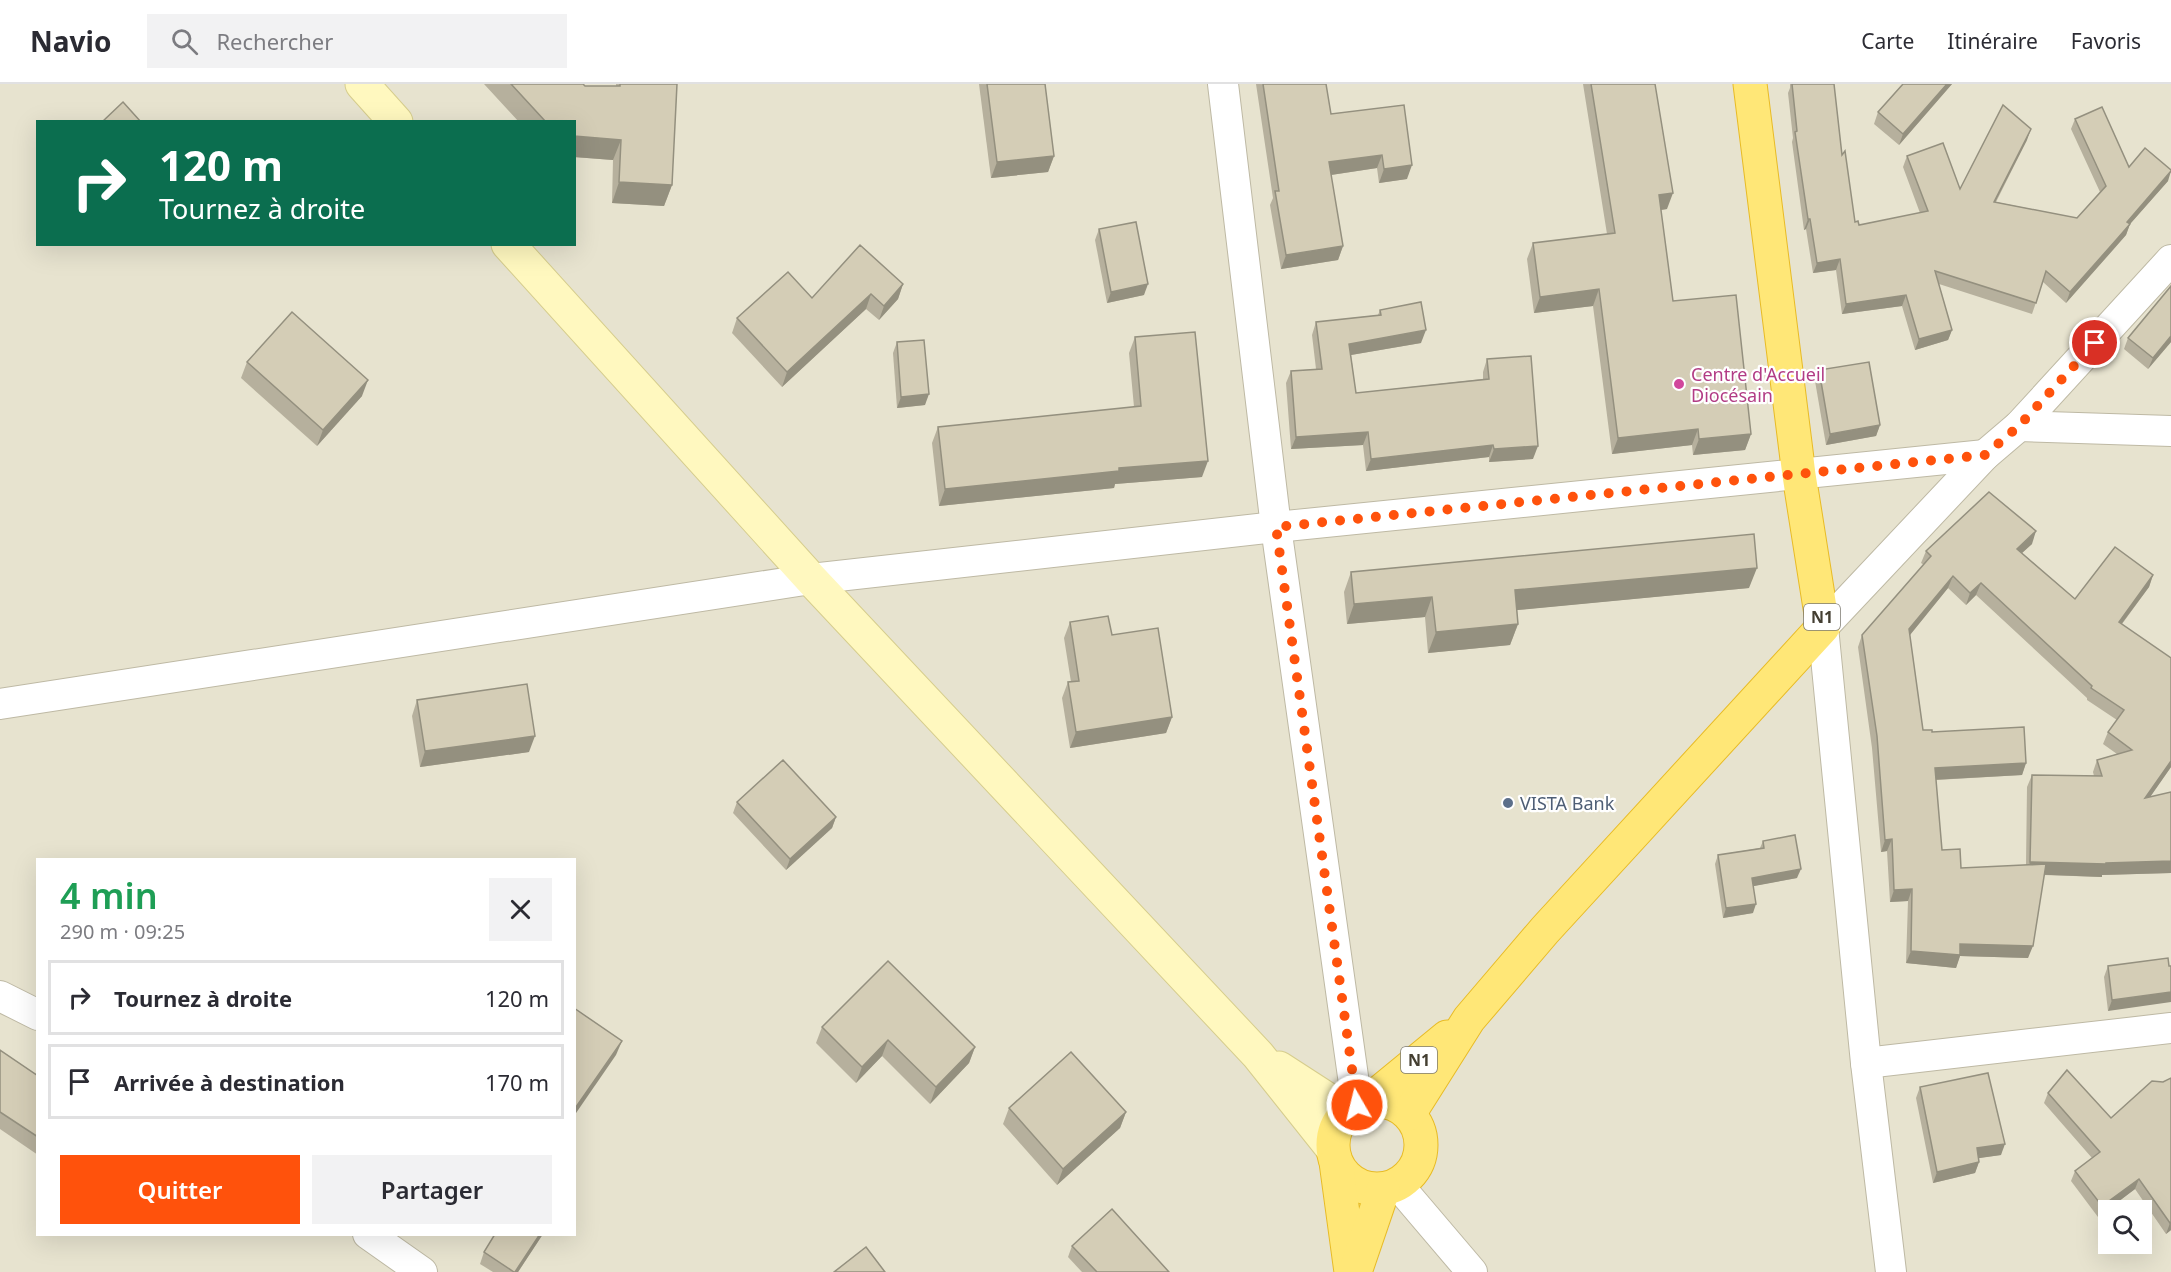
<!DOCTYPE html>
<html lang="fr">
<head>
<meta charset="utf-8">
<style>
  :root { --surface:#fff; --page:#f2f2f3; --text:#2b2b33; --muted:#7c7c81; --line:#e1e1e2; --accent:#ff520c }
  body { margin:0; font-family:"Noto Sans",sans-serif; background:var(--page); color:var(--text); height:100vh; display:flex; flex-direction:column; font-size:22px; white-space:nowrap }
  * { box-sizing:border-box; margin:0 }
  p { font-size:20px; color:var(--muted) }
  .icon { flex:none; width:33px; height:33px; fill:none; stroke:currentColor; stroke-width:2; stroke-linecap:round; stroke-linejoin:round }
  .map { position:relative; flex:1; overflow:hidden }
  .sheet { position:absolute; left:36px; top:774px; width:540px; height:378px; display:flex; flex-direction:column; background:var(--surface); border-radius:0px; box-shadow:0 6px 24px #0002 }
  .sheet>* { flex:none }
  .banner { position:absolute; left:36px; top:36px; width:540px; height:126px; border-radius:0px; box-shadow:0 6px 24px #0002; background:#0b6e4f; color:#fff; overflow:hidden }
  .controls { position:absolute; left:2098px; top:1116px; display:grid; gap:12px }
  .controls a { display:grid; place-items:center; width:54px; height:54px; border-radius:0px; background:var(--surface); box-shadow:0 6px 24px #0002; font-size:30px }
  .pin { position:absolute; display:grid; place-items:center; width:51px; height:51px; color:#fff; margin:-26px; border:3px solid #fff; border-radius:50%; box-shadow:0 2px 6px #0007 }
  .me { position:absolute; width:66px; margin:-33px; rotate:352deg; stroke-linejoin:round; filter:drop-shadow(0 0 4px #0008) }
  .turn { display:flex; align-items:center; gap:21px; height:126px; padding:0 24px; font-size:27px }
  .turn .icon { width:78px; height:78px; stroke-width:2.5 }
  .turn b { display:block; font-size:42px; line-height:51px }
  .round { display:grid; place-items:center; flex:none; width:63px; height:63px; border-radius:0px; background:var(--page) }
  .head { display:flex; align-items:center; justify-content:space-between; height:102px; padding:0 24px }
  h1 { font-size:36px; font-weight:600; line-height:45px; color:#1e9e55 }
  .button { display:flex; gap:12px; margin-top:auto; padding:12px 24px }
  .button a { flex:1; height:69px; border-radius:0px; background:var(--accent); color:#fff; font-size:24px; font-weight:600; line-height:69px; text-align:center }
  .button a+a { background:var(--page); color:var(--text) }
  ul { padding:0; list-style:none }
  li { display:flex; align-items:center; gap:18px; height:75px; margin:0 12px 9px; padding:0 12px; border:3px solid var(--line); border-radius:0px }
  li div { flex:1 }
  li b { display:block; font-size:22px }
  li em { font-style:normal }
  header { display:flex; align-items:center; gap:36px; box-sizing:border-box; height:84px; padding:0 30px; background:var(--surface); border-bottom:2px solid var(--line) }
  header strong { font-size:28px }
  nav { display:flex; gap:33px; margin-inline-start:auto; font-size:21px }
  .search { width:420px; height:54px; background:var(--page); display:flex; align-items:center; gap:15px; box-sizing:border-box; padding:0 21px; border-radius:0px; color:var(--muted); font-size:22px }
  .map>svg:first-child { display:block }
  .residential { fill:#e7e3cf; fill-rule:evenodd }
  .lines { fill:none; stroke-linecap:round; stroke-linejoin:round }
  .minor-casing { stroke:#beb9a4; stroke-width:32 }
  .secondary-casing { stroke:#d6cd8d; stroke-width:35 }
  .trunk-casing { stroke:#e8bb26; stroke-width:35 }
  .minor { stroke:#fff; stroke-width:30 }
  .secondary { stroke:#fff8bf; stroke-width:33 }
  .trunk { stroke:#ffe777; stroke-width:33 }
  .wall { fill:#b6b09d; fill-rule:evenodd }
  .shaded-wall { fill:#94907f }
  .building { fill:#d4cdb6; stroke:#94907f; stroke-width:1.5 }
  .route { stroke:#ff520c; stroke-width:10; stroke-dasharray:0 18 }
  .hotel-dot { fill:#d1479c; stroke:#fff; stroke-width:2 }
  .service-dot { fill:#5c6f8a; stroke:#fff; stroke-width:2 }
  .labels { text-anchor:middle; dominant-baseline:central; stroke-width:4.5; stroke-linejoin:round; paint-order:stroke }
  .shield { fill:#fff; stroke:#7c7970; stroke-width:1.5 }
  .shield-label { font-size:16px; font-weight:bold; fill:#443f32 }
  .hotel-label { font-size:18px; fill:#b23c85; stroke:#fff; text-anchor:start }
  .service-label { font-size:18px; fill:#4e5e75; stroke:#fff; text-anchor:start }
</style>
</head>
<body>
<header>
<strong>Navio</strong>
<div class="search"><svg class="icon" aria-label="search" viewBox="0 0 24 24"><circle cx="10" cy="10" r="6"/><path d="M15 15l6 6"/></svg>Rechercher</div>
<nav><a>Carte</a><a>Itinéraire</a><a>Favoris</a></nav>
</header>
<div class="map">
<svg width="2171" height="1188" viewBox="0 0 2171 1188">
  <rect width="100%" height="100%" fill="#f2f0e2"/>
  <path class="residential" d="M0,0H2171V1188H0ZM38,38H574V160H38ZM38,776H574V1150H38ZM2109,1126H2142V1160H2109Z"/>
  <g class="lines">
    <g class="minor-casing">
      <g id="minor">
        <path d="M1223,0L1276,443L1357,1021"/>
        <path d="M2019,342L2171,347"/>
        <path d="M0,620L811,495L1276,443L1985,371"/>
        <path d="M0,912L38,931"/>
        <path d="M1866,979L2171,944"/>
        <path d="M1398,1101L1472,1188"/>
        <path d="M368,1150L422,1188"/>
        <path d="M1891,1188L1866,979L1823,543L1985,371L2019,342L2171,176"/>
      </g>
    </g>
    <g class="secondary-casing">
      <g id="secondary">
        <path d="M362,0L396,38"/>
        <path d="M508,160L811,495L1258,971L1332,1064"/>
        <path d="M1279,984L1347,1028"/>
      </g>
    </g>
    <g class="trunk-casing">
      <g id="trunk">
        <circle cx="1377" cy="1061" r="44"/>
        <path d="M1369,1017L1447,953"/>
        <path d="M1409,1030L1469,935L1545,846L1823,543L1799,391L1750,0"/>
        <path d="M1336,1078L1351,1188"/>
        <path d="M1355,1188L1383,1106"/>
      </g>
    </g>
    <use href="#minor" class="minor"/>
    <use href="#secondary" class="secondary"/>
    <use href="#trunk" class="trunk"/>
  </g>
  <g class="wall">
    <path d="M484,0H583L585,2H616V0H677L672,101L664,122L612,119L613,76L574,73V38H519Z"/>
    <path d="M979,0H1045L1054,72L1048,88L991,94Z"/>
    <path d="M1256,0H1326L1331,30L1404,21L1407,95L1379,99L1377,84L1331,91L1343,162L1338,176L1281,185L1270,121L1273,114Z"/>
    <path d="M1583,0H1655L1667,125L1661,126L1673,217L1751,350L1745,366L1693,371L1692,361L1612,370L1593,222L1534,229L1527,175L1533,159L1607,150Z"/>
    <path d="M1790,0H1834L1842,71L1855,138L1859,141L1920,129L1903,83L1907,72L1960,105L2027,56L1996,118L2077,134L2100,108L2071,45L2075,35L2129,83L2168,97L2130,140L2126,151L2113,166L2066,219L2043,198L2032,230L1939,200L1952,246L1948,256L1915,266L1902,222L1842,230L1836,186L1813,189L1806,145L1804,146L1792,58L1793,54L1788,9L1790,4Z"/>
    <path d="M1903,0H1952L1899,61L1874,40L1878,28Z"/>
    <path d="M1099,145L1144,211L1107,219L1095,156Z"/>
    <path d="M903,200L898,215L879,236L866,225L782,303L732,249L737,234L812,214Z"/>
    <path d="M1380,226L1421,259L1351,271L1356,309L1483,295V288L1487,275L1533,375L1489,378V373L1366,387L1363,361L1291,365L1286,299L1291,287L1316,285L1312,251L1316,238L1378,231Z"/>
    <path d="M1135,253L1202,393L1115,400L1114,404L939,422L932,359L938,343L1134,323L1129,269Z"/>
    <path d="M2128,254L2171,258L2148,285L2124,265Z"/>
    <path d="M897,258L925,321L897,324L893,269Z"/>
    <path d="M247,278L362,312L317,362L241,294Z"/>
    <path d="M1819,286L1880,341L1876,352L1826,361L1815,297Z"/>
    <path d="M2032,460L2022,469L2075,515L2153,491L2149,503L2122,540L2171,683L2150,713L2171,708V789L2102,791V793L2044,791L2028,874L1960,872L1956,884L1906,879L1908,817L1890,818L1887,767L1881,768L1872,664L1858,563L1862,551L1924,481L1921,479L1926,467ZM1948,504L1966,521L1976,511L2087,614V616L2117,636L2108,648L2103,660L2117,670L2097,676L2093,688L2094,692L2032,691L2027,703L2026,781L1961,784L1942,766L1936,696L2022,691L2026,679L1932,648L1923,646L1910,551Z"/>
    <path d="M1351,488L1749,504L1517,526L1518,540L1510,561L1428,569L1425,533L1347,540L1344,508Z"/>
    <path d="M1070,538L1112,551L1172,633L1166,649L1070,664L1062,614L1068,598H1071L1064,554Z"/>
    <path d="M417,616L529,668L420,683L412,632Z"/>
    <path d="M737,718L836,733L832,744L786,786L733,729Z"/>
    <path d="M1763,757L1797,794L1753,802V829L1723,834L1715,780L1718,771L1760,764Z"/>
    <path d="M2108,882H2169L2108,927L2104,893Z"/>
    <path d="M822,943L975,963L969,979L930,1020L882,972L856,999L816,959Z"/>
    <path d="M0,966L38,992V1071L0,1045Z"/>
    <path d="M2152,997L2171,1146L2166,1150L2135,1105L2098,1133L2071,1097L2075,1087L2092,1074L2044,1019L2048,1009L2111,1034Z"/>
    <path d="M1920,1003L2001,1071L1978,1074L1979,1078L1975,1089L1933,1099L1916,1014Z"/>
    <path d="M1009,1024L1126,1028L1120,1044L1057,1101L1003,1040Z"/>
    <path d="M543,1150L518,1188H493L480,1180L484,1168Z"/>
    <path d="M1072,1162L1169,1188H1082L1068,1173Z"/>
  </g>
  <g class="shaded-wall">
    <path d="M1947,0H1952L1899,61L1903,50Z"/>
    <path d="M2031,45L2027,56L1990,128L1994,118Z"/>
    <path d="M574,52L621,56L613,76L574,73Z"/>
    <path d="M1382,71L1377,84L1324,92L1329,78Z"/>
    <path d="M1054,72L1048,88L991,94L997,78Z"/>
    <path d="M1412,81L1407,95L1379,99L1384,85Z"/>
    <path d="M2171,87L2168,97L2123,148L2127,138Z"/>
    <path d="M619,98L672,101L664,122L612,119Z"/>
    <path d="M1673,109L1667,125L1653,127L1659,111Z"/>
    <path d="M1808,135H1810L1806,145L1804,146Z"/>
    <path d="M2130,140L2126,151L2066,219L2070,208Z"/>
    <path d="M1343,162L1338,176L1281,185L1286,171Z"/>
    <path d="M1840,175L1836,186L1813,189L1817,179Z"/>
    <path d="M903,200L898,215L879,236L884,222Z"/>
    <path d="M1148,200L1144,211L1107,219L1111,208Z"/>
    <path d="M1599,205L1593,222L1534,229L1540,213Z"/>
    <path d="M871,210L866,225L782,303L787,288Z"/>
    <path d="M1906,211L1902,222L1842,230L1846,220Z"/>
    <path d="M1426,246L1421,259L1345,272L1349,260Z"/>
    <path d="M1952,246L1948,256L1915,266L1919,255Z"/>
    <path d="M2171,252V258L2148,285L2153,274Z"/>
    <path d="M368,296L362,312L317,362L323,346Z"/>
    <path d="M929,310L925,321L897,324L901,313Z"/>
    <path d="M1880,341L1876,352L1826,361L1830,350Z"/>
    <path d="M1698,345L1692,361L1612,370L1618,354Z"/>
    <path d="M1368,348L1363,361L1291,365L1296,353Z"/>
    <path d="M1751,350L1745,366L1693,371L1699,355Z"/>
    <path d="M1493,361L1489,373L1366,387L1371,375Z"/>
    <path d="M1538,362L1533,375L1489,378L1494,365Z"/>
    <path d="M1208,377L1202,393L1115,400L1114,404L939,422L945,405L1119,384Z"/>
    <path d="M2036,447L2032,460L2013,477L2017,465Z"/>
    <path d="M1757,484L1749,504L1507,527L1515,506Z"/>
    <path d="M2153,491L2149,503L2114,550L2119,538Z"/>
    <path d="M1953,492L1948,504L1905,557L1909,545Z"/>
    <path d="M1981,499L1976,511L1966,521L1970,509Z"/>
    <path d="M1432,513L1425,533L1347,540L1354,520Z"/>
    <path d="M1518,540L1510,561L1428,569L1436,548Z"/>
    <path d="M1172,633L1166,649L1070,664L1076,648Z"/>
    <path d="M535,652L529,668L420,683L425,667Z"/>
    <path d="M2171,677V683L2141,726L2145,714Z"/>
    <path d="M2026,679L2022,691L1931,696L1935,684Z"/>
    <path d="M836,733L832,744L786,786L790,775Z"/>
    <path d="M1892,755L1887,767L1881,768L1885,756Z"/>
    <path d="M2171,777V789L2102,791V793L2026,790L2030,778L2106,779Z"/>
    <path d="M1801,785L1797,794L1749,803L1752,794Z"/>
    <path d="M1912,805L1908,817L1890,818L1894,806Z"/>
    <path d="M1756,820L1753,829L1723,834L1726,824Z"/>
    <path d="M1960,860L2033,862L2028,874L1960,872L1956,884L1906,879L1911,867Z"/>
    <path d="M2171,908V918L2108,927L2112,916Z"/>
    <path d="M888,956L882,972L856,999L862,983Z"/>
    <path d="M622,957L616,971L574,1032V1027L576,1023Z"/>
    <path d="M975,963L969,979L930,1020L936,1003Z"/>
    <path d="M1126,1028L1120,1044L1057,1101L1063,1085Z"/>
    <path d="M2005,1060L2001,1071L1973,1075L1977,1064Z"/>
    <path d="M1979,1078L1975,1089L1933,1099L1937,1088Z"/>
    <path d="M2139,1095L2135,1105L2098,1133L2102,1122Z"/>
    <path d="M2171,1138V1146L2166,1150L2170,1139Z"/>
    <path d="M540,1150H543L518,1188H515Z"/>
  </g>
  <g class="building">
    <path d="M511,0H583L585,2H620V0H677L672,101L619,98L621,56L574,52V38H546Z"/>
    <path d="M987,0H1045L1054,72L997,78Z"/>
    <path d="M1263,0H1326L1331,30L1404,21L1412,81L1384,85L1382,71L1329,78L1343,162L1286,171L1275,107H1279Z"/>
    <path d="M1591,0H1655L1673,109L1659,111L1673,217L1736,211L1751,350L1699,355L1698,345L1618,354L1599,205L1540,213L1533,159L1615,149Z"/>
    <path d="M1792,0H1834L1842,71L1845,67L1855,138L1858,137L1859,141L1928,127L1907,72L1943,59L1960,105L2003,21L2031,45L1994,118L2077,134L2106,102L2075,35L2102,23L2129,83L2145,64L2171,86V87L2127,138L2130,140L2117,155L2070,208L2046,187L2036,219L1935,187L1952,246L1919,255L1906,211L1846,220L1840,175L1817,179L1810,135H1808L1795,48L1797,47Z"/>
    <path d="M1903,0H1947L1903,50L1878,28Z"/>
    <path d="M123,18L141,38H102Z"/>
    <path d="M1136,138L1148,200L1111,208L1099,145Z"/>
    <path d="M860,161L903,200L884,222L871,210L787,288L737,234L788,188L812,214Z"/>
    <path d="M2171,202V252L2153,274L2128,254Z"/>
    <path d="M1421,218L1426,246L1349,260L1356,309L1489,295L1487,275L1531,272L1538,362L1494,365L1493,361L1371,375L1368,348L1296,353L1291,287L1322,285L1316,238L1381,231L1380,226Z"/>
    <path d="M292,228L368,296L323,346L247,278Z"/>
    <path d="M1195,248L1208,377L1119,384V387L945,405L938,343L1141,322L1135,253Z"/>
    <path d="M924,256L929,310L901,313L897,258Z"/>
    <path d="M1869,278L1880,341L1830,350L1819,286Z"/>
    <path d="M1989,408L2036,447L2017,465L2075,515L2115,463L2153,491L2119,538L2171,574V677L2145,714L2171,708V777L2106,779V780L2030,778L2032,691L2102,692L2097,676L2132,666L2108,648L2124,626L2091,604L2092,602L1981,499L1970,509L1953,492L1909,545L1923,646H1932V648L2024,643L2026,679L1935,684L1942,766L1960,765L1961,784L2046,780L2033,862L1960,860V871L1911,867L1912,805L1894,806L1892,755L1885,756L1877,652L1862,551L1931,472L1926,467Z"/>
    <path d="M1754,450L1757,484L1515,506L1518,540L1436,548L1432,513L1354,520L1351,488Z"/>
    <path d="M1108,532L1112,551L1158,544L1172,633L1076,648L1068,598L1079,597L1070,538Z"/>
    <path d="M527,600L535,652L425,667L417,616Z"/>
    <path d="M783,676L836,733L790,775L737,718Z"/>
    <path d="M1795,751L1801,785L1752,794L1756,820L1726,824L1718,771L1764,764L1763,757Z"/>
    <path d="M2168,874L2169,882H2171V908L2112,916L2108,882Z"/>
    <path d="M888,877L975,963L936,1003L888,956L862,983L822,943Z"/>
    <path d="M574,924L622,957L576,1023L574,1021Z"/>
    <path d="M0,966L38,992V1053L0,1028Z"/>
    <path d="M1071,968L1126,1028L1063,1085L1009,1024Z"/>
    <path d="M2067,986L2111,1034L2152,997L2163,998L2171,994V1138L2170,1139L2139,1095L2102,1122L2075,1087L2100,1068L2048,1009Z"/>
    <path d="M1988,989L2005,1060L1977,1064L1979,1078L1937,1088L1920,1003Z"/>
    <path d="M1112,1125L1169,1188H1097L1072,1162Z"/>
    <path d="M495,1150H540L515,1188H514L484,1168Z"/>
    <path d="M866,1163L885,1188H834Z"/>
  </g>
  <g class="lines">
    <path class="route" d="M1357,1021L1276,443L1985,371L2019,342L2095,259"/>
  </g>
  <circle class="hotel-dot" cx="1679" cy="300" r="6"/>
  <circle class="service-dot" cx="1508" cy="719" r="6"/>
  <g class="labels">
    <g class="shield">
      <rect x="1804" y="520" width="36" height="26" rx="4.5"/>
      <rect x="1401" y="963" width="36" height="26" rx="4.5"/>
    </g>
    <g class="shield-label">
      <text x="1822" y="533">N1</text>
      <text x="1419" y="976">N1</text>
    </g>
    <g class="hotel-label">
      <text x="1691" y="290">Centre d'Accueil<tspan x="1691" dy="21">Diocésain</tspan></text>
    </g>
    <g class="service-label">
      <text x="1520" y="719">VISTA Bank</text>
    </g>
  </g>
</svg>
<div class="controls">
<a><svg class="icon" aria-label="search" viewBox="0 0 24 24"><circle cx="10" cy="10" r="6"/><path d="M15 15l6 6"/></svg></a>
</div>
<div class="pin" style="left:2095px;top:259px;background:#d93025"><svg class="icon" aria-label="arrive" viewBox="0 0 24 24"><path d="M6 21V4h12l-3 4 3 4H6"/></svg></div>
<svg class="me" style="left:1357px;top:1021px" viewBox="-20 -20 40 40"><circle r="17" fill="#ff520c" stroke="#fff" stroke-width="3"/><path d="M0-11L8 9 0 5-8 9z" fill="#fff"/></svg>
<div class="banner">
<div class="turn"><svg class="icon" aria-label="right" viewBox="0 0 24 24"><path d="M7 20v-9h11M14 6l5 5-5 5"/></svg><div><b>120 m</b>Tournez à droite</div></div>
</div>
<section class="sheet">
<div class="head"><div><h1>4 min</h1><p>290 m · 09:25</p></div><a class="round"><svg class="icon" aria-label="close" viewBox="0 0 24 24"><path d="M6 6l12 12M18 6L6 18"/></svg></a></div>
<ul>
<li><svg class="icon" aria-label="right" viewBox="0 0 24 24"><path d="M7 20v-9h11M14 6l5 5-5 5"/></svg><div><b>Tournez à droite</b></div><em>120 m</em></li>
<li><svg class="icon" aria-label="arrive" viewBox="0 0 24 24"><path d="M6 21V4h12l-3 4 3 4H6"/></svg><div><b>Arrivée à destination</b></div><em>170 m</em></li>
</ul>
<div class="button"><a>Quitter</a><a>Partager</a></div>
</section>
</div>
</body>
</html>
